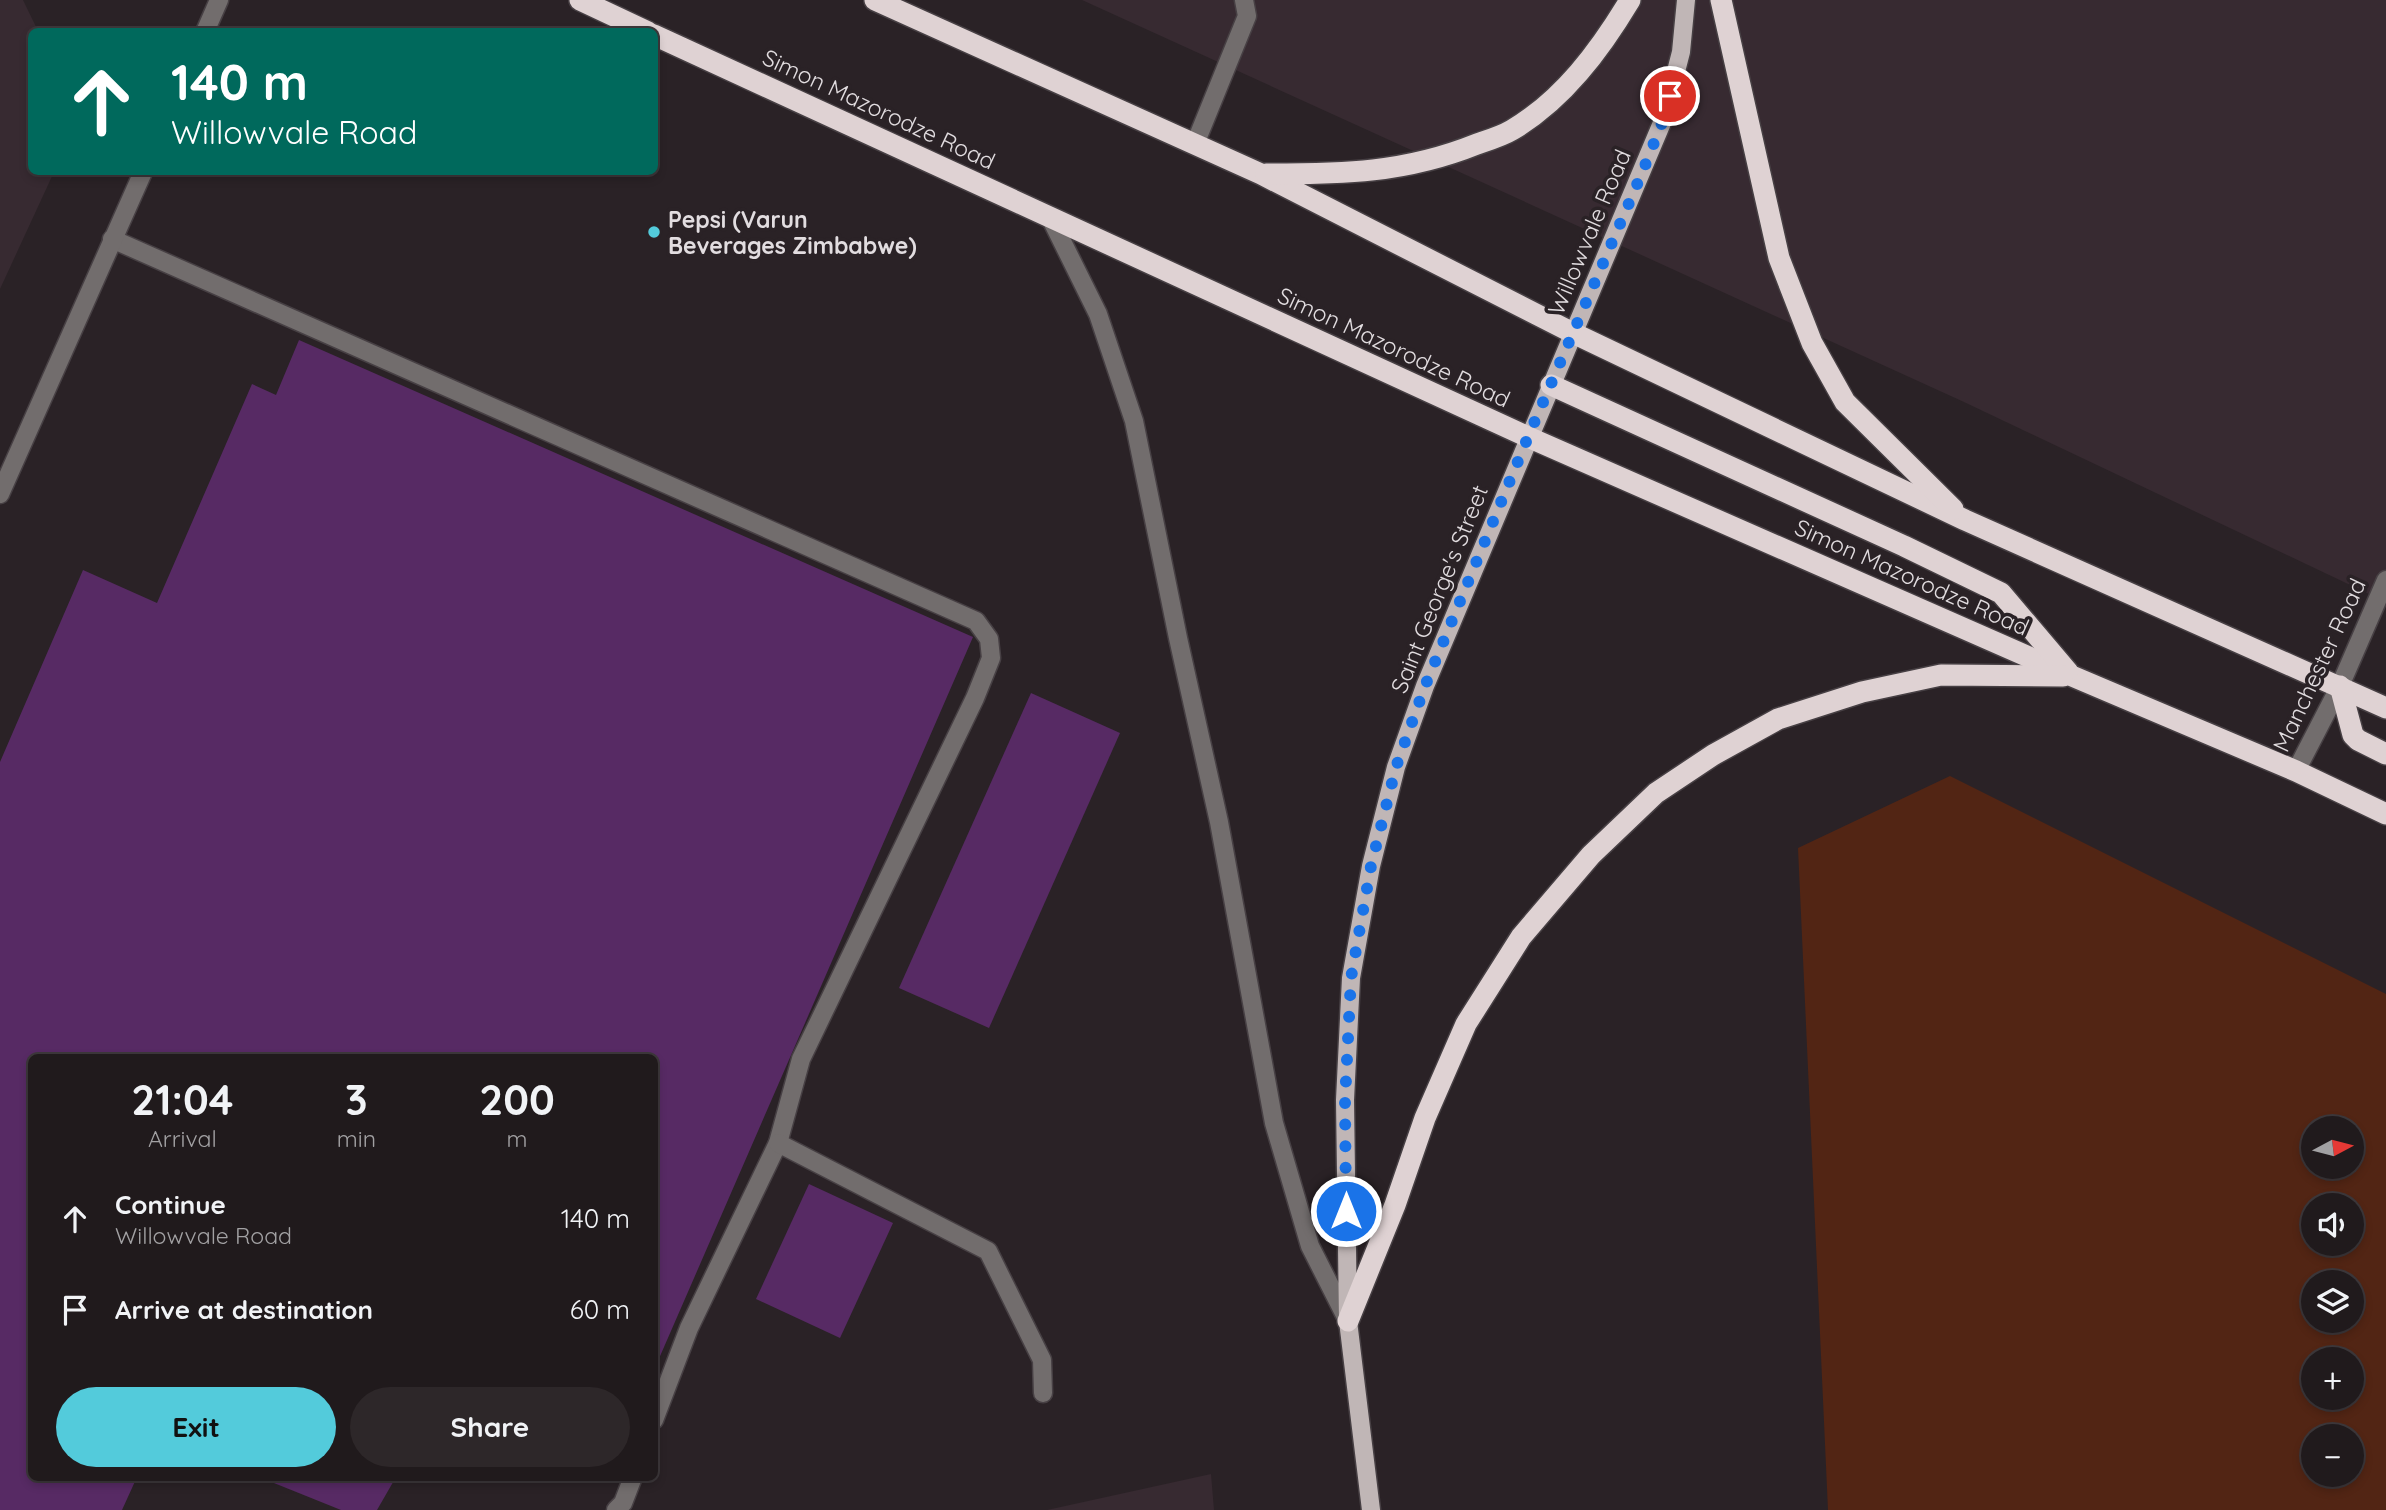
<!DOCTYPE html>
<html lang="en">
<head>
<meta charset="utf-8">
<style>
  :root { --surface:#201a1c; --page:#2d2729; --text:#f1f3f6; --muted:#a2a1a3; --line:#3d383b; --accent:#53cbdb }
  body { margin:0; font-family:Quicksand,sans-serif; background:var(--page); color:var(--text); height:100vh; display:flex; flex-direction:column; font-size:26px; white-space:nowrap }
  * { box-sizing:border-box; margin:0 }
  p { font-size:23px; color:var(--muted) }
  .icon { flex:none; width:38px; height:38px; fill:none; stroke:currentColor; stroke-width:2; stroke-linecap:round; stroke-linejoin:round }
  .map { position:relative; flex:1; overflow:hidden }
  .drawer { position:absolute; left:28px; top:1054px; width:630px; height:427px; display:flex; flex-direction:column; background:var(--surface); border-radius:10px; box-shadow:0 4px 10px #0003,0 0 0 2px var(--line) }
  .drawer>* { flex:none }
  .hud { position:absolute; left:28px; top:28px; width:630px; height:147px; border-radius:10px; box-shadow:0 4px 10px #0003,0 0 0 2px var(--line); background:#00695c; color:#fff; overflow:hidden }
  .needle { width:46px; rotate:83deg }
  .controls { position:absolute; left:2301px; top:1116px; display:grid; gap:14px }
  .controls a { display:grid; place-items:center; width:63px; height:63px; border-radius:50%; background:var(--surface); box-shadow:0 4px 10px #0003,0 0 0 2px var(--line); font-size:35px }
  .pin { position:absolute; display:grid; place-items:center; width:60px; height:60px; color:#fff; margin:-30px; border:4px solid #fff; border-radius:50%; box-shadow:0 2px 7px #0007 }
  .me { position:absolute; width:77px; margin:-38px; rotate:0deg; stroke-linejoin:round; filter:drop-shadow(0 0 5px #0008) }
  .turn { display:flex; align-items:center; gap:24px; height:147px; padding:0 28px; font-size:32px }
  .turn .icon { width:91px; height:91px; stroke-width:2.5 }
  .turn b { display:block; font-size:49px; line-height:60px }
  .eta { display:flex; justify-content:space-evenly; align-items:center; height:119px; text-align:center }
  .eta b { font-size:42px; font-weight:800; line-height:49px }
  .primary-button { display:flex; gap:14px; margin-top:auto; padding:14px 28px }
  .primary-button a { flex:1; height:80px; border-radius:42px; background:var(--accent); color:#111; font-size:28px; font-weight:800; line-height:80px; text-align:center }
  .primary-button a+a { background:var(--page); color:var(--text) }
  ul { padding:0; list-style:none }
  li { display:flex; align-items:center; gap:21px; height:91px; padding:0 28px }
  li div { flex:1 }
  li b { display:block; font-size:26px }
  li em { font-style:normal }
  .map>svg:first-child { display:block }
  .built { fill:#372a31 }
  .green { fill:#522514; fill-rule:evenodd }
  .building { fill:#572a64 }
  .lines { fill:none; stroke-linecap:round; stroke-linejoin:round }
  .minor-casing { stroke:#474044; stroke-width:21 }
  .major-casing { stroke:#474044; stroke-width:21 }
  .highway-casing { stroke:#474044; stroke-width:24 }
  .minor { stroke:#726d6d; stroke-width:18 }
  .major { stroke:#c0b6b6; stroke-width:18 }
  .highway { stroke:#dfd2d3; stroke-width:21 }
  .route { stroke:#1a73e8; stroke-width:12; stroke-dasharray:0 21.6 }
  .poi-dot { fill:#53cbdb; stroke:#2a2226; stroke-width:2.5 }
  .labels { text-anchor:middle; dominant-baseline:central; stroke-width:7; stroke-linejoin:round; paint-order:stroke }
  .street-label { font-size:23px; fill:#e2dde0; stroke:#2a2226 }
  .poi-label { font-size:23px; font-weight:bold; fill:#e2dde0; stroke:#2a2226; text-anchor:start }
</style>
</head>
<body>
<div class="map">
<svg width="2386" height="1510" viewBox="0 0 2386 1510">
  <rect width="100%" height="100%" fill="#2a2226"/>
  <g class="built">
    <path d="M0,0H23L38,31L32,32V172H54L0,289Z"/>
    <path d="M1082,0H2386V602L1964,402Z"/>
    <path d="M1211,1474L1214,1510H1047Z"/>
  </g>
  <path class="green" d="M1950,776L2386,994V1510H1828L1798,848ZM2314,1129H2352V1167H2314ZM2314,1206H2352V1244H2314ZM2314,1283H2352V1321H2314ZM2314,1360H2352V1398H2314ZM2314,1437H2352V1475H2314Z"/>
  <g class="building">
    <path d="M299,340L973,637L654,1370V1057H32V1477H137L122,1510H0V762L83,570L157,603L252,384L276,395Z"/>
    <path d="M1031,693L1120,733L989,1028L899,988Z"/>
    <path d="M809,1184L893,1223L840,1338L756,1299Z"/>
    <path d="M259,1477H396L377,1510H341Z"/>
  </g>
  <g class="lines">
    <g class="minor-casing">
      <g id="minor">
        <path d="M205,32L219,0"/>
        <path d="M1195,144L1247,16L1244,0"/>
        <path d="M1050,217L1098,314L1134,421L1178,638L1219,822L1274,1123L1310,1246L1348,1321"/>
        <path d="M112,239L976,621L989,639L991,658L975,698L801,1059L778,1143L689,1328L654,1420"/>
        <path d="M0,494L143,172"/>
        <path d="M2296,771L2340,686L2386,580"/>
        <path d="M778,1143L988,1251L1042,1360L1043,1393"/>
        <path d="M616,1510L623,1503L633,1477"/>
      </g>
    </g>
    <g class="major-casing">
      <path id="major" d="M1371,1510L1348,1321L1345,1100L1351,978L1371,866L1396,767L1425,686L1664,118L1681,52L1686,0"/>
    </g>
    <g class="highway-casing">
      <g id="highway">
        <path d="M580,0L648,32"/>
        <path d="M875,0L1261,174L1573,333L1965,520L2386,708"/>
        <path d="M1721,0L1779,258L1812,343L1845,402L1953,509"/>
        <path d="M654,35L1528,437L2072,676L2296,771L2386,814"/>
        <path d="M1266,174C1343,174 1405,173 1477,144C1489,140 1502,136 1512,130C1563,100 1600,50 1630,0"/>
        <path d="M1551,385L1904,546L2001,593L2068,672"/>
        <path d="M2340,686L2353,735L2358,740L2386,754"/>
        <path d="M1348,1321L1395,1205L1425,1118L1466,1024L1521,937L1591,855L1656,793L1713,755L1778,719L1862,692L1941,675L2063,676"/>
      </g>
    </g>
    <use href="#minor" class="minor"/>
    <use href="#major" class="major"/>
    <use href="#highway" class="highway"/>
  </g>
  <g class="lines">
    <path class="route" d="M1346,1211L1345,1100L1351,978L1371,866L1396,767L1425,686L1528,437L1642,173L1664,118L1670,96"/>
  </g>
  <circle class="poi-dot" cx="654" cy="232" r="7"/>
  <g class="labels">
    <g class="street-label">
      <text transform="translate(879 109) rotate(25)">Simon Mazorodze Road</text>
      <text transform="translate(1589 232) rotate(-67)">Willowvale Road</text>
      <text transform="translate(1394 347) rotate(25)">Simon Mazorodze Road</text>
      <text transform="translate(1912 577) rotate(24)">Simon Mazorodze Road</text>
      <text transform="translate(1439 589) rotate(-68)">Saint George's Street</text>
      <text transform="translate(2319 665) rotate(-65)">Manchester Road</text>
    </g>
    <g class="poi-label">
      <text x="668" y="219">Pepsi (Varun<tspan x="668" dy="26">Beverages Zimbabwe)</tspan></text>
    </g>
  </g>
</svg>
<div class="controls">
<a><svg class="needle" viewBox="-14 -14 28 28"><path d="M0-13l5 13h-10z" fill="#e53935"/><path d="M0 13l5-13h-10z" fill="#a2a1a3"/></svg></a>
<a><svg class="icon" aria-label="sound" viewBox="0 0 24 24"><path d="M4 9h4l5-4v14l-5-4H4zM17 9q2 3 0 6"/></svg></a>
<a><svg class="icon" aria-label="layers" viewBox="0 0 24 24"><path d="M12 4l9 5-9 5-9-5zM3 14l9 5 9-5"/></svg></a>
<a>+</a>
<a>−</a>
</div>
<div class="pin" style="left:1670px;top:96px;background:#d93025"><svg class="icon" aria-label="arrive" viewBox="0 0 24 24"><path d="M6 21V4h12l-3 4 3 4H6"/></svg></div>
<svg class="me" style="left:1346px;top:1211px" viewBox="-20 -20 40 40"><circle r="17" fill="#1a73e8" stroke="#fff" stroke-width="3"/><path d="M0-11L8 9 0 5-8 9z" fill="#fff"/></svg>
<div class="hud">
<div class="turn"><svg class="icon" aria-label="ahead" viewBox="0 0 24 24"><path d="M12 20V5M6 11l6-6 6 6"/></svg><div><b>140 m</b>Willowvale Road</div></div>
</div>
<section class="drawer">
<div class="eta">
<div><b>21:04</b><p>Arrival</p></div>
<div><b>3</b><p>min</p></div>
<div><b>200</b><p>m</p></div>
</div>
<ul>
<li><svg class="icon" aria-label="ahead" viewBox="0 0 24 24"><path d="M12 20V5M6 11l6-6 6 6"/></svg><div><b>Continue</b><p>Willowvale Road</p></div><em>140 m</em></li>
<li><svg class="icon" aria-label="arrive" viewBox="0 0 24 24"><path d="M6 21V4h12l-3 4 3 4H6"/></svg><div><b>Arrive at destination</b></div><em>60 m</em></li>
</ul>
<div class="primary-button"><a>Exit</a><a>Share</a></div>
</section>
</div>
</body>
</html>
